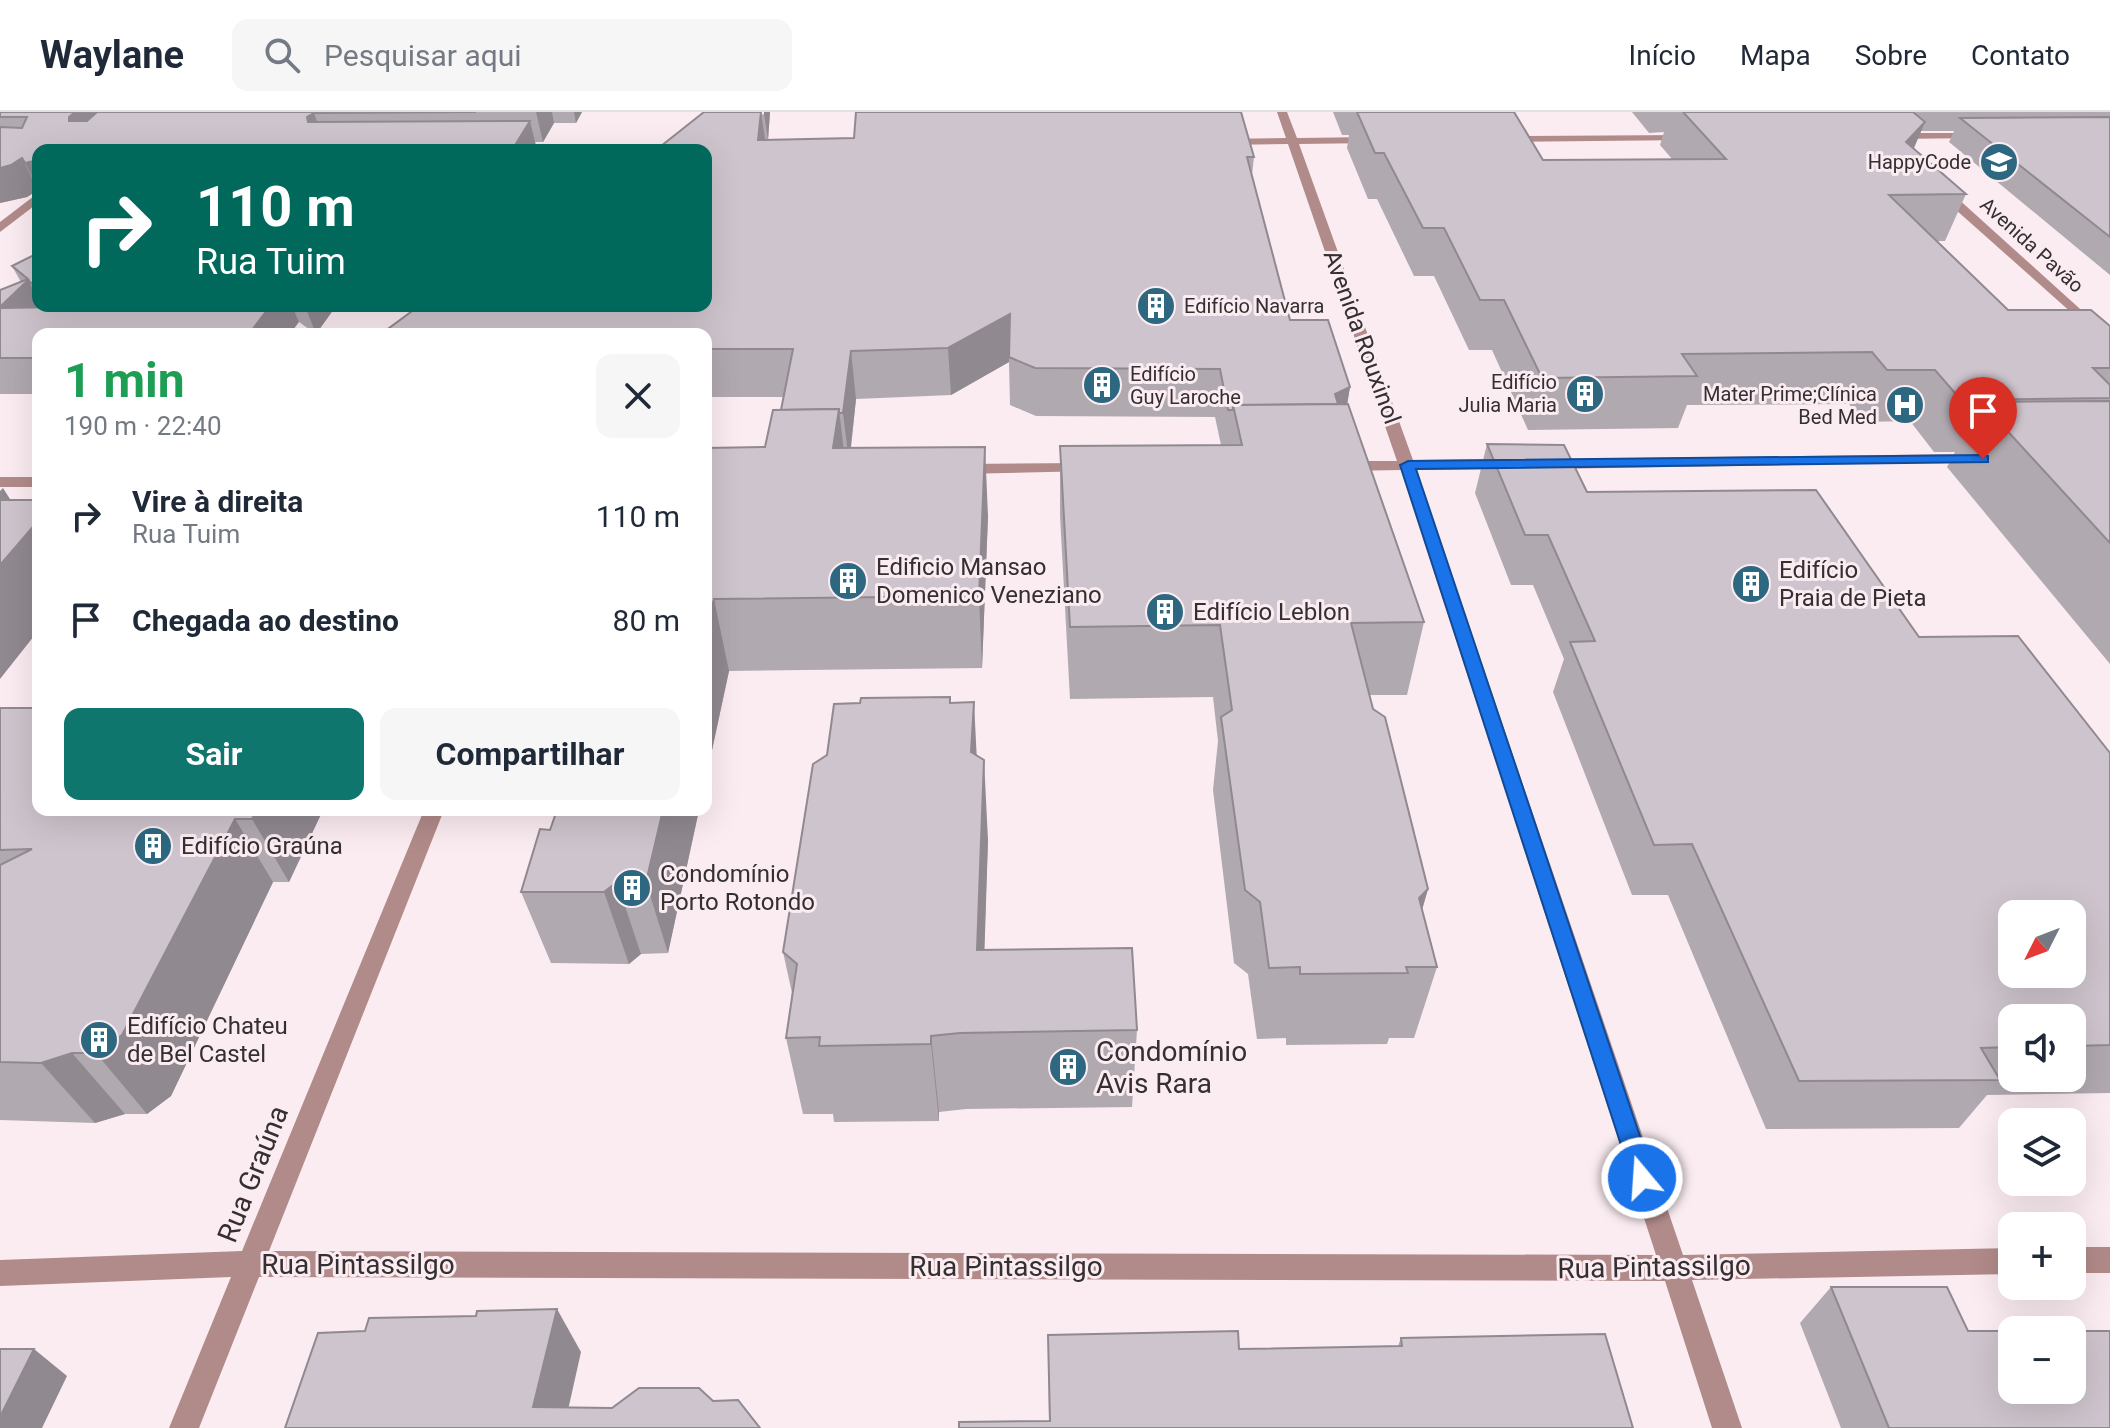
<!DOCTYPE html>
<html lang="pt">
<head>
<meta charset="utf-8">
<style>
  :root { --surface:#fff; --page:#f6f6f7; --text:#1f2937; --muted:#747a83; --line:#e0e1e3; --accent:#0f766e }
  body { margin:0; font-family:Roboto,sans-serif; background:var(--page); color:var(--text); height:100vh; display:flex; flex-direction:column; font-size:30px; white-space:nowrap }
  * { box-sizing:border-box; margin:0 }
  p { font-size:26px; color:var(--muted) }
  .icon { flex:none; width:44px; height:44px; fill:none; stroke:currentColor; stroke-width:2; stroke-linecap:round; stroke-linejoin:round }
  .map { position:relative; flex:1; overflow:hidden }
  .panel { position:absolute; left:32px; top:216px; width:680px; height:488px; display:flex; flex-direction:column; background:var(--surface); border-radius:16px; box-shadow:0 8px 32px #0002 }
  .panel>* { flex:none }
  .banner { position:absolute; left:32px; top:32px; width:680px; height:168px; border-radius:16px; box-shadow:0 8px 32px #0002; background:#00695c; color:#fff; overflow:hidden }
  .needle { width:52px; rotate:228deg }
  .fabs { position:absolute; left:1998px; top:788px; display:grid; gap:16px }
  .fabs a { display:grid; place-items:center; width:88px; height:88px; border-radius:16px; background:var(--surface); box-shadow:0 8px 32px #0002; font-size:40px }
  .pin { position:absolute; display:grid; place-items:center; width:68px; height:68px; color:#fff; margin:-82px -34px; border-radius:50% 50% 50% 0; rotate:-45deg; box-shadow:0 0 8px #0007 }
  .pin .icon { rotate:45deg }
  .me { position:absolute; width:88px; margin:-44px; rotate:342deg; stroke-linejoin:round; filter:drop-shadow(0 0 6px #0008) }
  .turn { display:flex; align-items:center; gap:28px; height:168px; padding:0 32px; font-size:36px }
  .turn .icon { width:104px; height:104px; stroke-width:2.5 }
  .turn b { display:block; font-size:56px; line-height:68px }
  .round { display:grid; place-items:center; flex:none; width:84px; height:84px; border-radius:16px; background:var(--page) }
  .summary { display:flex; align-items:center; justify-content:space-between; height:136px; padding:0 32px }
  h1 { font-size:48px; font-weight:700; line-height:60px; color:#1e9e55 }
  .button { display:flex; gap:16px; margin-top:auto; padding:16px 32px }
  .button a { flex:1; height:92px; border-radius:16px; background:var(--accent); color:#fff; font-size:32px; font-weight:700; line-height:92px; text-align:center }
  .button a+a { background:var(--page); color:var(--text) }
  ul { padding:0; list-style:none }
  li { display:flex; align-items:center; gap:24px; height:104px; padding:0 32px }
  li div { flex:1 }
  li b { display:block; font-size:30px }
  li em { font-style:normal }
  header { display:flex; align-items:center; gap:48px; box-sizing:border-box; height:112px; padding:0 40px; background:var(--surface); border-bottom:2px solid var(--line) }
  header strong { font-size:38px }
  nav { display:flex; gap:44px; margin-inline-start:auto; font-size:28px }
  .search { width:560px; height:72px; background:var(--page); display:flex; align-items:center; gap:20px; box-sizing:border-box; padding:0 28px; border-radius:16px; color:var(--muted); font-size:30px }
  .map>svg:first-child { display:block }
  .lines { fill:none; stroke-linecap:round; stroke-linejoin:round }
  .minor { fill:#b18b8a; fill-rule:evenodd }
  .wall { fill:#b1a9b0; fill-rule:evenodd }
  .shaded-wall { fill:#908990 }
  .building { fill:#cec4cd; stroke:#908990; stroke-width:2; fill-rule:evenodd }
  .route { fill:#1a73e8; stroke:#114b97; stroke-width:2 }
  .labels { text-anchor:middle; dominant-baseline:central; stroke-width:6; stroke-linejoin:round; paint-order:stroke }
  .far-poi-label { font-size:20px; fill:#342f31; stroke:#fbecf1; text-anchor:end }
  .far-street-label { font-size:20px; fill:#342f31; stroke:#fbecf1 }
  .street-label { font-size:24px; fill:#342f31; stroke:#fbecf1 }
  .poi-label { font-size:24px; fill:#342f31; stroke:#fbecf1; text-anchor:start }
  .near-poi-label { font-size:28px; fill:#342f31; stroke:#fbecf1; text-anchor:start }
  .near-street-label { font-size:28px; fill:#342f31; stroke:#fbecf1 }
</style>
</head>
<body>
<header>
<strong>Waylane</strong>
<div class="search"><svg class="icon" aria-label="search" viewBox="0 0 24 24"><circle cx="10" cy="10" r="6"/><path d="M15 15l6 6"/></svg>Pesquisar aqui</div>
<nav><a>Início</a><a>Mapa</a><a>Sobre</a><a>Contato</a></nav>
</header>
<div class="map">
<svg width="2110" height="1316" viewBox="0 0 2110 1316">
  <rect width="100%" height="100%" fill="#fbecf1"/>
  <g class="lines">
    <g class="minor">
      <path d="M1277,0H1287L1297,26L1374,25L1380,28L1374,31L1299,32L1413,348L1506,347L1514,352L1506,357L1416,358L1683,1143L2012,1136V1162L1692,1168L1742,1316H1712L1665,1169L259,1165L199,1316H169L231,1165L0,1174V1148L242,1139L424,698H444L269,1139L1656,1143L1401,358L1342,359L1334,354L1342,349H1397L1288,32L1222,33L1216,30L1222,27L1286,26Z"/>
      <path d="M1978,21L1984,24L1982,26L1894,27L1888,24L1894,21Z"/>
      <path d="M1686,23L1692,26L1690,28L1506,30L1500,27L1506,24Z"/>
      <path d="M690,32V36L686,37L504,36L510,33Z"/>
      <path d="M1937,75H1945L2110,224V235L1937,81Z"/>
      <path d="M38,81V91L0,120V110Z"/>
      <path d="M1978,342L1986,347L1984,350L1546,357L1538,352L1546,347Z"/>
      <path d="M1086,351L1094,356L1092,359L962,362L954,357L962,352Z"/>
      <rect x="0" y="365" width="38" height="10"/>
      <rect x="2072" y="1135" width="38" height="26"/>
    </g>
  </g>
  <g class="wall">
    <path d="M0,0H582L576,11H554L543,30H535L537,38H38V78L27,85L0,91Z"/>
    <path d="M770,0L768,28L1254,45L1252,63L1290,208L1350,275L1347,292L1424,510L1407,583H1369L1428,777L1422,798L1437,855L1414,926H1389L1387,932L1286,933V926L1257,927L1248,862L1234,851L1213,678L1218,629L1213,585L1070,587L1060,404V334L1221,333L1215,305L1036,304L1010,293L1009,250L951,283L856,287L851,336L988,404L982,556L729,559L706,666V336L765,335L781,298L783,285H706V194L656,38Z"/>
    <path d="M1333,0H1514L1543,48L1672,47L1660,33L1664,20L1649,21L1632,0H2110V163L1949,30L1954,19H1921L1913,37L1966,82L1945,129H1937L2008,198L2110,214V552L1947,355L1955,340H1934L1910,309L1863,310L1849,292L1687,293L1678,316L1528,318L1492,238H1469L1434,164H1414L1377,87H1368L1347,36L1349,23H1342Z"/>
    <path d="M38,86V101L33,91Z"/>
    <path d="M38,141V194H336L316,222L299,210L38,222V282H0V178L21,170L12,154Z"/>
    <path d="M1487,332L1587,380L1919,525L2110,641V981L1987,983L1959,1016L1766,1017L1668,783H1632L1553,580L1564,547L1533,473H1511L1475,381ZM2012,906H2072V966H2012Z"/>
    <path d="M950,591L976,643L988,728L984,837L1137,918L1132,995L966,997L939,1000V1009L834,1010L833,1002H803L786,926L792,881L783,840Z"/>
    <path d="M0,596L38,698H323L289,770H273L171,984L147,1002H125L95,1011L0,1008Z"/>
    <path d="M557,698H699L668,841L641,842L629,852L551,851L521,780L550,718Z"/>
    <path d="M1831,1175L1968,1219L2110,1316H1841L1800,1211Z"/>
    <path d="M1605,1222L1049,1309L1048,1223L1239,1237L1398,1234L1401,1226Z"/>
  </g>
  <g class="shaded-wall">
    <path d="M75,0H125L84,38L69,9V5Z"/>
    <path d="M536,0H552L554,11L543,30Z"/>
    <path d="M574,0H582L576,11Z"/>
    <path d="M761,0L767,39L758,28Z"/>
    <path d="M764,0H770L768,28L764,2Z"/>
    <path d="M314,1L325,32L318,38L307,5Z"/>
    <path d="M530,9L537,38H512Z"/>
    <path d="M1925,10L1906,55V30Z"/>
    <path d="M22,46L38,78L27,85L0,91V56Z"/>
    <path d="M38,48V76L25,51Z"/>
    <path d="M28,168L38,186V194H42L47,203L18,231L0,195Z"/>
    <path d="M270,194H292L299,210L290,222H249Z"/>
    <path d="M305,194H336L316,222Z"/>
    <path d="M1010,202L1009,250L951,283L948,236Z"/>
    <path d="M851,239L856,287L849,350L843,301Z"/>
    <path d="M1350,275L1342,324L1335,282Z"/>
    <path d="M839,297L847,366L833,336Z"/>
    <path d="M985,335L988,404L982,556L979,484Z"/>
    <path d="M3,376L30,419L38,409V519L0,567V379Z"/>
    <path d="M714,487L729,559L706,666V519Z"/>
    <path d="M974,590L978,670L971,640Z"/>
    <path d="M984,648L988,728L982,916L977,838Z"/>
    <path d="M257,698H323L289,770L252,707Z"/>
    <path d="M663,698H699L668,841L646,770Z"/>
    <path d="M235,707L273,770L171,984L147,1002L96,941Z"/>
    <path d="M617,770L641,842L629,852L604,780Z"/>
    <path d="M1428,777L1407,849L1419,786Z"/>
    <path d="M931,924L939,1000V1009L931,932Z"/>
    <path d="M72,941L125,1002L95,1011L41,951Z"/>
    <path d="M557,1197L581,1240L564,1316L533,1295Z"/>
    <path d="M34,1237L67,1264L42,1316H0V1305Z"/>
  </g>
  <g class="building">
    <path d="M0,0H75L69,5V9H87L97,0H476L314,1L307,5L308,10L530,9L512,38H38V48L25,51L22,46L11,53L0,56V15L22,16L27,5H0Z"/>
    <path d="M704,0H761L758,28L854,26L856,0H1241L1254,45H1247L1290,208H1328L1350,275L1335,282L1338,292L1233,293V298H1228L1220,257L1035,256L1009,245L1010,202L948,236L851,239L843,301H839V297L781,298L793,237H706V222H381L419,194H706V38H656Z"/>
    <path d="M1357,0H1514L1543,48L1726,47L1683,0H1913L1925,10L1906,30L1966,82L1889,83L2008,198H2091L2110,214V256H2093L2110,273V286L1961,288L1935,258H1887L1872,240L1682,242L1697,264L1542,266L1504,188H1480L1444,116H1423L1384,41H1375Z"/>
    <path d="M2110,5V125L1960,6Z"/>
    <path d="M38,141V177L28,168L0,195V178L28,167L12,154Z"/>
    <path d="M58,194H270L249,222H38V246H0V196L59,195Z"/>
    <path d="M2110,289V431L1981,290Z"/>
    <path d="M1348,292L1424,510L1351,511L1373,597L1385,605L1428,777L1419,786L1437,855H1406L1408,861L1300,862V855L1269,856L1260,790L1245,778L1221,605L1232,598L1220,513L1070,515L1060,334L1242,333L1233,293Z"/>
    <path d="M839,297L833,336L985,335L979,484L714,487L706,519V336L765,335L773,298Z"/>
    <path d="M1487,332L1564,333L1587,380L1816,378L1919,525L2018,524L2110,641V933L2072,934V906H2012V935L1981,936L2000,968L1799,969L1692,732L1654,733L1570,530L1595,529L1548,423H1525ZM2012,802H2072V862H2012Z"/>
    <path d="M0,388H38V409L0,453Z"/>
    <path d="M950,585V591L974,590L971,640L984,648L977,838L1132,836L1137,918L960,921L931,924V932L819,934L820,925L786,926L797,852L783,840L813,652L827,643L834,592L860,591L861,586Z"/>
    <path d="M0,596H38V698H257L252,707H235L122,923L96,941H72L41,951L0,950V753L32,737L0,738Z"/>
    <path d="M557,698H663L646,770H617L604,780H521L540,717L550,718Z"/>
    <path d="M1831,1175H1947L1968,1219H2012V1278H2072V1219H2110V1316H1889Z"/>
    <path d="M557,1197L533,1295L612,1296L639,1276H699L713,1289L738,1288L760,1316H285L318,1221L365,1219L369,1206L476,1204L477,1199Z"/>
    <path d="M1238,1219L1239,1237L1402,1234L1401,1226L1605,1222L1633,1316H959V1310L1050,1309L1048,1223Z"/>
    <path d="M0,1237H34L0,1305Z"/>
  </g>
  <path class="route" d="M1983,343L1988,344V350L1416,357L1654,1066L1651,1073L1642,1076L1634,1073L1400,353L1408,349Z"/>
  <defs>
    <g id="school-disc" transform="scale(2)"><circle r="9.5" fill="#2d6880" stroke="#fbecf1"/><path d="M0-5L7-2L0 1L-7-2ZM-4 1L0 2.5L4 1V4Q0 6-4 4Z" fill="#fff"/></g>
    <g id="building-disc" transform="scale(2)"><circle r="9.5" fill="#2d6880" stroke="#fbecf1"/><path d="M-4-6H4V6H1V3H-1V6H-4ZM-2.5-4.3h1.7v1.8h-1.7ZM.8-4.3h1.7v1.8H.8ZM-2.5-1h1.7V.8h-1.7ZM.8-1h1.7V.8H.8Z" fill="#fff"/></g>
    <g id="hospital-disc" transform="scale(2)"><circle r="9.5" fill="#2d6880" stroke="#fbecf1"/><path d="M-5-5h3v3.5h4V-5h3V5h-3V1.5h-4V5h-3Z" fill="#fff"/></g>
  </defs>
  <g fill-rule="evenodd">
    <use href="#school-disc" x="1999" y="50"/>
    <use href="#building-disc" x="1156" y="194"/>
    <use href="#building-disc" x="1102" y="273"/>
    <use href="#building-disc" x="1585" y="282"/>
    <use href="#hospital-disc" x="1905" y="293"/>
    <use href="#building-disc" x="848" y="469"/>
    <use href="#building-disc" x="1751" y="472"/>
    <use href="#building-disc" x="1165" y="500"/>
    <use href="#building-disc" x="153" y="734"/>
    <use href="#building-disc" x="632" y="776"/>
    <use href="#building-disc" x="99" y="928"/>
    <use href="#building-disc" x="1068" y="955"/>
  </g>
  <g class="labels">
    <g class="far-poi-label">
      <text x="1971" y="50">HappyCode</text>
      <text x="1184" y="194" text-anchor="start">Edifício Navarra</text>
      <text x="1130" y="262" text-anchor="start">Edifício<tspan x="1130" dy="23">Guy Laroche</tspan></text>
      <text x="1557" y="270">Edifício<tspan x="1557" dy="23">Julia Maria</tspan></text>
      <text x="1877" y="282">Mater Prime;Clínica<tspan x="1877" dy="23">Bed Med</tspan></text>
    </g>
    <g class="far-street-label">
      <text transform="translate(2032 133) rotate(42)">Avenida Pavão</text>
    </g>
    <g class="street-label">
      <text transform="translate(1362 225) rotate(70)">Avenida Rouxinol</text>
    </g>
    <g class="poi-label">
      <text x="876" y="455">Edificio Mansao<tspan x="876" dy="28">Domenico Veneziano</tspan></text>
      <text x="1779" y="458">Edifício<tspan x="1779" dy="28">Praia de Pieta</tspan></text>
      <text x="1193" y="500">Edifício Leblon</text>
      <text x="181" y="734">Edifício Graúna</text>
      <text x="660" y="762">Condomínio<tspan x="660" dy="28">Porto Rotondo</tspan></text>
      <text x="127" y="914">Edifício Chateu<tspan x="127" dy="28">de Bel Castel</tspan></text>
    </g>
    <g class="near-poi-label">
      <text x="1096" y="939">Condomínio<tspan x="1096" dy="32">Avis Rara</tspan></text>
    </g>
    <g class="near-street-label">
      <text transform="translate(253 1062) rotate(-68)">Rua Graúna</text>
      <text x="358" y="1152">Rua Pintassilgo</text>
      <text x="1006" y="1154">Rua Pintassilgo</text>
      <text transform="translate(1654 1155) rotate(-1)">Rua Pintassilgo</text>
    </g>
  </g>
</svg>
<div class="fabs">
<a><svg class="needle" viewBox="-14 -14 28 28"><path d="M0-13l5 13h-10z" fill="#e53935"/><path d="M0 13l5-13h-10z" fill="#747a83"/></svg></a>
<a><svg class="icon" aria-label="sound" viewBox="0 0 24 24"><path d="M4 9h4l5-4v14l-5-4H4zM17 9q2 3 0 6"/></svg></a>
<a><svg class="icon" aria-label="layers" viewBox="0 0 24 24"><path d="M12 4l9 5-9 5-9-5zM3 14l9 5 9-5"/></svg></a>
<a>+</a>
<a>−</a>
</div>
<div class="pin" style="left:1983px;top:347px;background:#d93025"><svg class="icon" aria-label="arrive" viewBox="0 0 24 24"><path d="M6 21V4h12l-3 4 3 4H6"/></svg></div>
<svg class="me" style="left:1642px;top:1066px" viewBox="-20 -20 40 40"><circle r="17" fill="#1a73e8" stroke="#fff" stroke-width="3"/><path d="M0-11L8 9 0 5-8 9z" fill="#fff"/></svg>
<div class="banner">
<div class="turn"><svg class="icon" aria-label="right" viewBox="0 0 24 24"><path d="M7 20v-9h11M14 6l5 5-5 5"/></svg><div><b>110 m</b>Rua Tuim</div></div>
</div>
<section class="panel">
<div class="summary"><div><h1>1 min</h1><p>190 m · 22:40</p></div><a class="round"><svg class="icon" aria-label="close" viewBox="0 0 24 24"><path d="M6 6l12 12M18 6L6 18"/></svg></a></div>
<ul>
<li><svg class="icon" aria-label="right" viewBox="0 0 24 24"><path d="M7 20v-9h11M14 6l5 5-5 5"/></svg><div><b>Vire à direita</b><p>Rua Tuim</p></div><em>110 m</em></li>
<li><svg class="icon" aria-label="arrive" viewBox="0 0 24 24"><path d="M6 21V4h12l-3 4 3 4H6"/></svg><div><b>Chegada ao destino</b></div><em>80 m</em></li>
</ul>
<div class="button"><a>Sair</a><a>Compartilhar</a></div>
</section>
</div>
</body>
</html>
